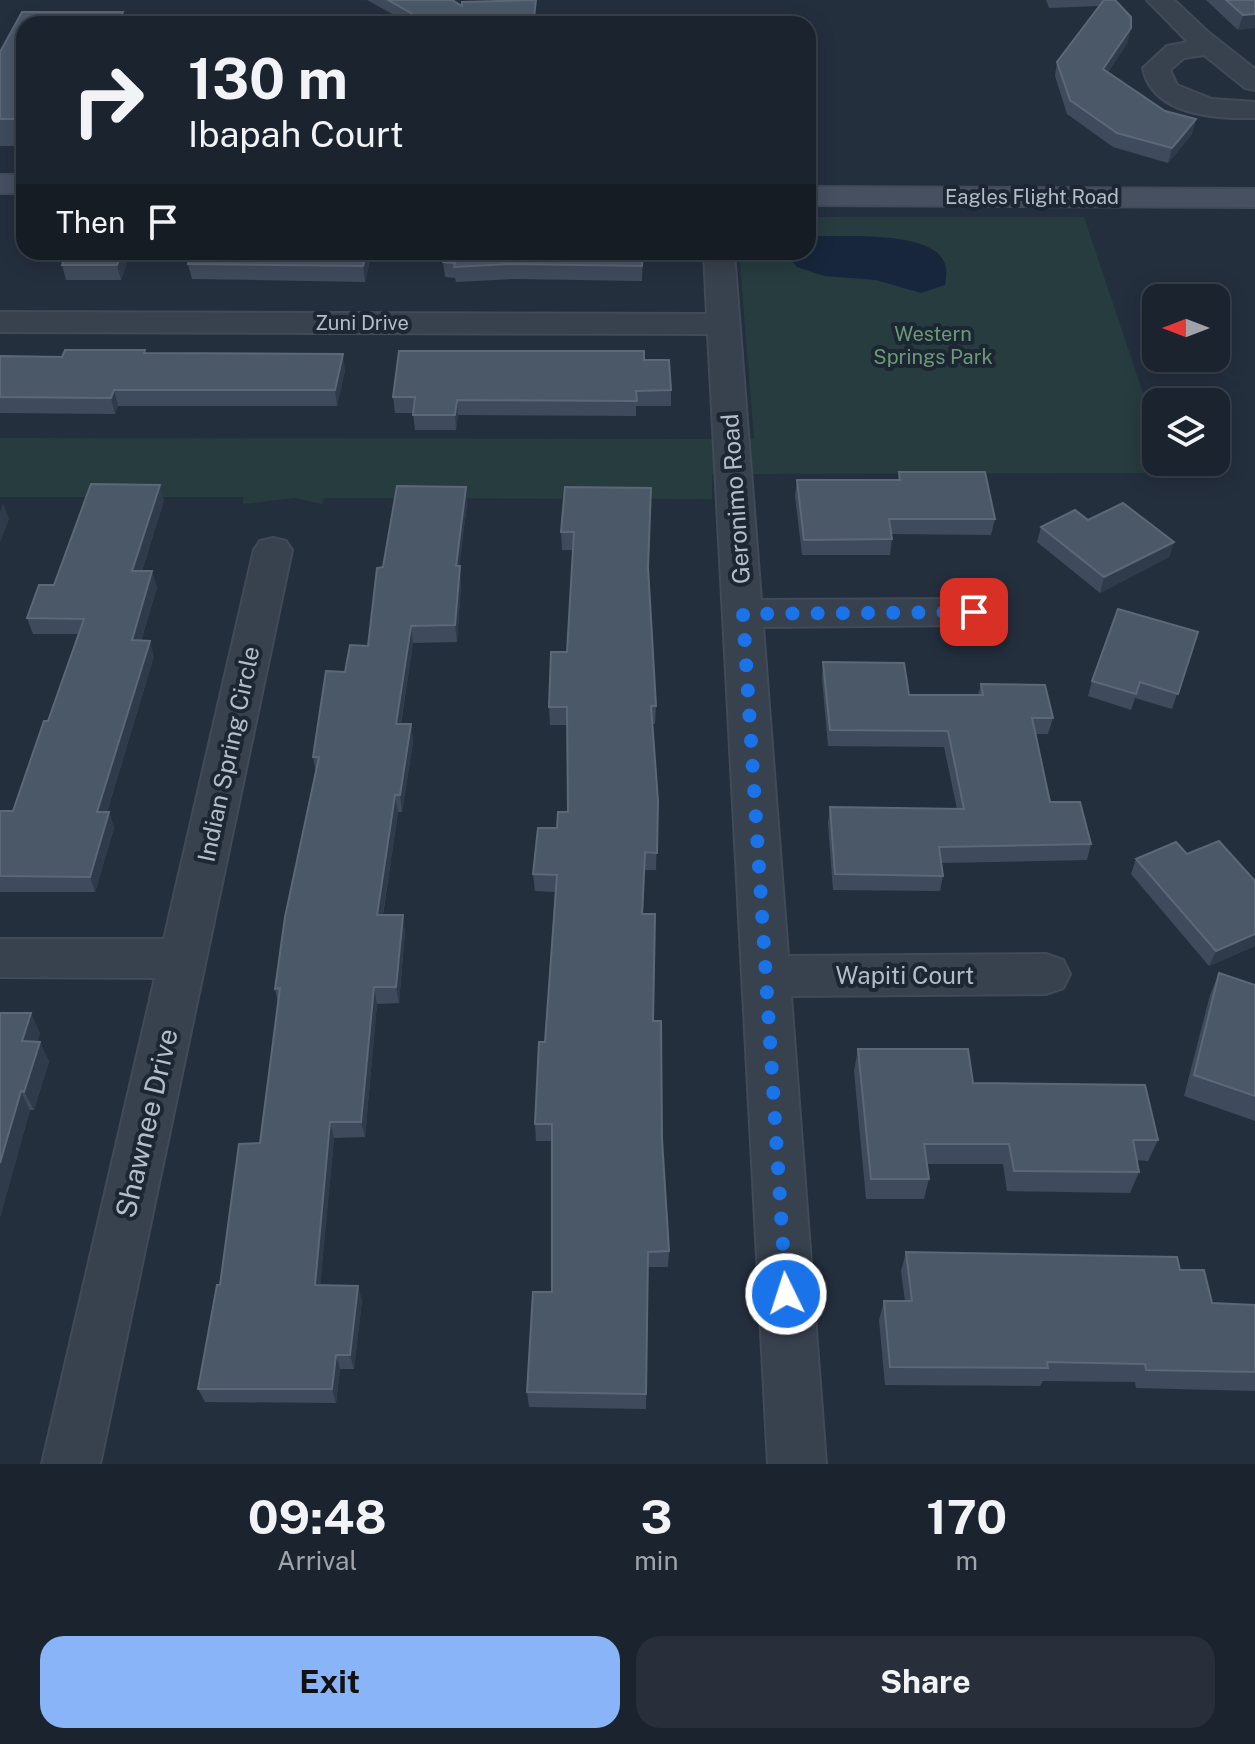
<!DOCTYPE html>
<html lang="en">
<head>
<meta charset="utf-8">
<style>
  :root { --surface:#1b232e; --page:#282f3a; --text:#f1f3f6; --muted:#a0a4aa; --line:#39404a; --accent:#8ab4f8 }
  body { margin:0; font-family:"Public Sans",sans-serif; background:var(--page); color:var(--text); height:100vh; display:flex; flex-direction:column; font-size:30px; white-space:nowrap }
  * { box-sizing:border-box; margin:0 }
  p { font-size:26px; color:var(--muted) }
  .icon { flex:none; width:44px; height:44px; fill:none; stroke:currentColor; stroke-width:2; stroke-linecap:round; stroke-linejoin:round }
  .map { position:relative; height:1464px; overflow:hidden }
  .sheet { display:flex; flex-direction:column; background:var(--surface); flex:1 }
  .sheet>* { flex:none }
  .top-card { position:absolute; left:16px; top:16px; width:800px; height:244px; border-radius:24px; box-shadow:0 4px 20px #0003,0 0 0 2px var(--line); background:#1b232e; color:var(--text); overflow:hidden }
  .needle { width:52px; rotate:270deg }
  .fabs { position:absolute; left:1142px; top:284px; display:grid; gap:16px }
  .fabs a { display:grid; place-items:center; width:88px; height:88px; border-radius:16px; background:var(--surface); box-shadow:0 4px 20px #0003,0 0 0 2px var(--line); font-size:40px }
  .pin { position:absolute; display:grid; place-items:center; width:68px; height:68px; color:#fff; margin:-34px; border-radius:16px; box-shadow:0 4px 12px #0006 }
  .me { position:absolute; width:88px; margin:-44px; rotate:356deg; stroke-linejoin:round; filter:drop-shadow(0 0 6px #0008) }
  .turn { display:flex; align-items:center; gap:28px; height:168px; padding:0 40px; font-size:36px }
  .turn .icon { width:104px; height:104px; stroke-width:2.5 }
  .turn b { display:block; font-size:56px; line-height:68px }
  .then { display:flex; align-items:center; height:76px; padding:0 40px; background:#0003; gap:16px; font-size:30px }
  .eta { display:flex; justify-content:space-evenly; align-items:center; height:136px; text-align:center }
  .eta b { font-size:48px; font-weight:700; line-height:56px }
  .primary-button { display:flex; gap:16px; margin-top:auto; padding:16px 40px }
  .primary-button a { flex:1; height:92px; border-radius:24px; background:var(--accent); color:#111; font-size:32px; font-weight:700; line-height:92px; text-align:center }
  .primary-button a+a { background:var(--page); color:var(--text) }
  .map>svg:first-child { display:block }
  .green { fill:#263c3f }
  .water { fill:#17263c }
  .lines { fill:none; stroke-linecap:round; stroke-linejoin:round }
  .minor-casing { stroke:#414a57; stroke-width:4 }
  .secondary-casing { stroke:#414a57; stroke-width:4 }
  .minor { fill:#38414e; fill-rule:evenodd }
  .secondary { fill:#465061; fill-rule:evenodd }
  .wall { fill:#3f4b5c }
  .shaded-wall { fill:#2f3b4b }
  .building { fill:#4b5868; stroke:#5c6777; stroke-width:2 }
  .route { stroke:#1a73e8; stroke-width:14; stroke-dasharray:0 25.2 }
  .labels { text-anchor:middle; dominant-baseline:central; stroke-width:8; stroke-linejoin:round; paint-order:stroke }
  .far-street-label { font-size:20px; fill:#b4bcc9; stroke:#1d2633 }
  .far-park-label { font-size:20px; fill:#6b9a76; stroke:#1d2633 }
  .street-label { font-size:24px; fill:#b4bcc9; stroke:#1d2633 }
  .near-street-label { font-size:28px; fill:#b4bcc9; stroke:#1d2633 }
</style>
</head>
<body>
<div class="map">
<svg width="1255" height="1464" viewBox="0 0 1255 1464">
  <rect width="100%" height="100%" fill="#242f3e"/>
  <path class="green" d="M808,217H1084L1156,432V462H1166L1170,473L712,474V499L324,498L322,504L295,498L243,504V497H0V438L754,439L739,252H808Z"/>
  <path class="water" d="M808,236C838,237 928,230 943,260C948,268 946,277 945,285L921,293L876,280L824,276L797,267L792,261L791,252H808Z"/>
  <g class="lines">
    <g class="minor-casing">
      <g id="minor">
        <path d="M1147,0H1174L1208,32L1255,69V90L1245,88L1204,55L1184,58L1170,70L1177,85L1212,99L1255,102V118C1216,119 1152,115 1143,68L1167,46L1188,42Z"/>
        <path d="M704,252H734L761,600L974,599L988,603L994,612L988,621L974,625L763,627L788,956L1046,954L1063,960L1070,974L1063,988L1046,994L791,996L826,1464H768L708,334L0,332V312L707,314Z"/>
        <path d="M273,538L286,541L292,550L100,1464H42L155,978L0,977V939H164L254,550L260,541Z"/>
      </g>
    </g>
    <g class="secondary-casing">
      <g id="secondary">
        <rect x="0" y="175" width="24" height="18"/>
        <path d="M808,187L1255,189V207L808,205Z"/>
      </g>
    </g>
    <use href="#minor" class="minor"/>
    <use href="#secondary" class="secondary"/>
  </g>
  <g class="wall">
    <path d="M367,0H452L462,6L536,0L535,24H410Z"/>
    <path d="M1046,0H1115L1128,42L1108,72L1165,111L1196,119L1192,134L1168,163L1113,147L1067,114L1055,76L1057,62L1099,6L1049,8Z"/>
    <path d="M1206,0H1255L1238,30Z"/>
    <path d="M24,24V146H0V52Z"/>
    <path d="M131,252L121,280H66L62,265Z"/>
    <path d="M372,252L365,282L192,279L188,264Z"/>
    <path d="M643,252L642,281L513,279L456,282L455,278L445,277L443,262Z"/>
    <path d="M146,353L345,370L337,406H118L115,414L0,413V356L62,357Z"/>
    <path d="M644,360L671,390V406H636V416L458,415L456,430H415L413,413H395L393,397Z"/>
    <path d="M899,472L995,519L991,535L892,534V539L890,555H802L795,496L797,480H898Z"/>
    <path d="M565,487L648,572L656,706L655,724H652L658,801L656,870H645L643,914L653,1021L669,1251L668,1267H648L646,1409L529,1407L527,1392L552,1292V1141H536L535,1124L545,1042L555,892L535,891L533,874L557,828L568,812L567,725H550L549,707L567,652L573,550H562L561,532Z"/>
    <path d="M164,500L142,571L157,587L141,641L154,656L107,812H109L114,828L95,892H0V811H13L48,721L78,634H33L27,618L54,585Z"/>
    <path d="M467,504L459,566L461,584L457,642L413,643L401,724H411L413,742L402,812H398L383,915L405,932L399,1003L377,1004L365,1137L334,1138L320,1285L362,1300L354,1369H340L336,1403L205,1402L198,1389L220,1285L260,1143L278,1003L275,989L316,772L313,757L345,672L368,646L383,567Z"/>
    <path d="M1041,527L1174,542L1169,557L1100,593L1037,542Z"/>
    <path d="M1198,632L1172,709L1135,698L1131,710L1088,696L1092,681Z"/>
    <path d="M823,662L909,695H978L981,684L1053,718L1048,734H1035L1050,802L1091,844L1087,860L941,863L943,876L940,891L833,890L828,823L830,807L957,809L944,747L828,746L822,678Z"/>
    <path d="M1136,859L1255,881V946L1209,966L1131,874Z"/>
    <path d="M1219,973L1255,985V1121L1184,1096L1210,995Z"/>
    <path d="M0,1013L40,1033L37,1041L49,1061L34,1110H30L0,1217Z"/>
    <path d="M858,1049L973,1083L1158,1140L1148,1161L1137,1160L1139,1172L1130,1193L1007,1191L1003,1164H927L929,1179L924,1199H866L854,1071Z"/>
    <path d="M906,1252L1180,1270L1212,1303L1255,1305V1391L1136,1388L1135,1382L1043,1381L1040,1386L885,1385L879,1320L884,1301H905L901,1271Z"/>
  </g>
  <g class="shaded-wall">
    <path d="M123,12L125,24H117Z"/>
    <path d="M1255,14V28L1238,30L1243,15Z"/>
    <path d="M1131,28L1128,42L1100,83L1103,69Z"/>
    <path d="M1196,119L1192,134L1168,163L1172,148Z"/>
    <path d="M122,252H131L121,280L117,265Z"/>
    <path d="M367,252H372L365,282L363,266Z"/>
    <path d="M343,354L345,370L337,406L335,390Z"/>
    <path d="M114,390L118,406L115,414L111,398Z"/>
    <path d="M457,400L458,415L456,430L455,415Z"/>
    <path d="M160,485L164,500L137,586L132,571Z"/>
    <path d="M466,487L467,504L457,584L456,566Z"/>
    <path d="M3,503L9,519L0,543V512Z"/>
    <path d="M1174,542L1169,557L1100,593L1104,577Z"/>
    <path d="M460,566L461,584L457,642L455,625Z"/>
    <path d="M152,571L157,587L136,656L132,640Z"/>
    <path d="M411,626L413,643L398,741L396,724Z"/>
    <path d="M150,641L154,656L102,828L97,812Z"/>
    <path d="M411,724L413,742L402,812L400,795Z"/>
    <path d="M395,795L398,812L380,932L377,915Z"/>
    <path d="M109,812L114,828L95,892L90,877Z"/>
    <path d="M403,915L405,932L399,1003L396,987Z"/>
    <path d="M1255,934V946L1209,966L1216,951Z"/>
    <path d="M374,987L377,1004L365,1137L361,1122Z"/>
    <path d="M31,1013L40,1033L32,1060L22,1041Z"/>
    <path d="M40,1042L49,1061L34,1110L24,1092Z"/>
    <path d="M21,1091L30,1110L0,1217V1163Z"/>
    <path d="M330,1122L334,1138L319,1300L315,1285Z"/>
    <path d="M358,1286L362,1300L354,1369L350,1355Z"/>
    <path d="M336,1355L340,1369L336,1403L332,1389Z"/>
  </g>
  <g class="building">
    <path d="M388,0H452L462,6V2L536,0L533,24H459V22H427Z"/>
    <path d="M1104,0H1115L1131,17V28L1103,69L1165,111L1196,119L1172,148L1117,133L1070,100L1057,62Z"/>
    <path d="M1226,0H1255V14L1243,15Z"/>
    <path d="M22,12H123L117,24H24V119H0V52Z"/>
    <path d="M67,252H122L117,265H62Z"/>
    <path d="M191,252H367L363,266L188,264Z"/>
    <path d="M443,252H643L642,266L512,264L454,267L455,263L443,262Z"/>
    <path d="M65,350H145L144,353L343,354L335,390H114L111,398L0,397V356L62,357Z"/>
    <path d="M399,351H644V360H669L671,390L636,391L637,401L457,400L455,415H413L415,397H393Z"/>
    <path d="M899,472H985L995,519H889L892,539L804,540L797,480H900Z"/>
    <path d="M91,484L160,485L132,571H152L132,640L150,641L97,812H109L90,877L0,876V811H13L44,721H48L84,619L27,618L39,585H54Z"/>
    <path d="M397,486L466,487L456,566H460L455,625L411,626L396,724H411L400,795H395L377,915H403L396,987H374L361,1122H330L315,1285L358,1286L350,1355H336L332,1389H198L217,1285H220L239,1144L260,1143L280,988L275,989L285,917L319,757H313L326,671L345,672L350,645L368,646L377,568L383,567Z"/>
    <path d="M565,487L651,488L648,567L656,706H651L658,801L657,853L645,852L642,914H655L653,1021H661L662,1139L669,1251L648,1252L646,1394L527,1392L533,1292H552V1124H535L539,1042H545L557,875L533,874L538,828H557L558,812H568L567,707H549L551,652H567L574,532H561Z"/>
    <path d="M1123,503L1174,542L1104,577L1041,527L1075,510L1088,520Z"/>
    <path d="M1118,609L1198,632L1178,694L1140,682L1136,694L1092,681Z"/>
    <path d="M823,662L904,663L909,695H983L981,684L1045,685L1053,718H1032L1050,802H1080L1091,844L939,847L943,876L835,874L830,807L964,809L948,731L830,730Z"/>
    <path d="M1219,841L1255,881V934L1216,951L1136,859L1176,842L1187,854Z"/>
    <path d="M1219,973L1255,985V1096L1194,1075Z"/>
    <path d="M0,1013H31L22,1041L40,1042L24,1092L21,1091L0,1163Z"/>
    <path d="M858,1049H968L973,1083L1145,1085L1158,1140H1133L1139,1172L1014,1171L1009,1144H924L929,1179H871Z"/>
    <path d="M906,1252L1177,1257L1180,1270H1204L1212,1303L1255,1305V1372L1146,1370L1145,1364L1047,1362L1048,1368L890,1367L884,1301H912Z"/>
  </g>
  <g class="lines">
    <path class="route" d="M786,1294L743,614L974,612"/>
  </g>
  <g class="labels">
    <g class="far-street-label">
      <text x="1032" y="197">Eagles Flight Road</text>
      <text x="362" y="323">Zuni Drive</text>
    </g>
    <g class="far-park-label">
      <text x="933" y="334">Western<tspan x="933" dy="23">Springs Park</tspan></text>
    </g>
    <g class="street-label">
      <text transform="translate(735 499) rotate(-94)">Geronimo Road</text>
      <text transform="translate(228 754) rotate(-78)">Indian Spring Circle</text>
      <text x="905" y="975">Wapiti Court</text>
    </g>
    <g class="near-street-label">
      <text transform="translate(146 1123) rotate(-77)">Shawnee Drive</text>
    </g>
  </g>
</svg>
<div class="fabs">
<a><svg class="needle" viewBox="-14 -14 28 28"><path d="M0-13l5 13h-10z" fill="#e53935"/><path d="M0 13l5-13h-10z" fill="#a0a4aa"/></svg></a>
<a><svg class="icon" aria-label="layers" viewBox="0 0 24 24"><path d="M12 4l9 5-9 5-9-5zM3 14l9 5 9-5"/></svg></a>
</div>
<div class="pin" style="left:974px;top:612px;background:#d93025"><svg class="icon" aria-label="arrive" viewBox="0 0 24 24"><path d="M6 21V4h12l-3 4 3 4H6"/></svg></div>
<svg class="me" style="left:786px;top:1294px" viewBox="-20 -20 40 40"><circle r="17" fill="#1a73e8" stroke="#fff" stroke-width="3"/><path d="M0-11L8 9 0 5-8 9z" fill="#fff"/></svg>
<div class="top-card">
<div class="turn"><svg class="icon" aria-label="right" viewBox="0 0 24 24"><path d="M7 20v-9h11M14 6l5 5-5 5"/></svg><div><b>130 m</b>Ibapah Court</div></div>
<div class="then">Then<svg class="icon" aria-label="arrive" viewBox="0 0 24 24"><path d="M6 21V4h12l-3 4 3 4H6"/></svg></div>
</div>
</div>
<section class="sheet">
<div class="eta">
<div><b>09:48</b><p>Arrival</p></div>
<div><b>3</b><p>min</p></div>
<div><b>170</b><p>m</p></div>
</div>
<div class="primary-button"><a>Exit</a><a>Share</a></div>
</section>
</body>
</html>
